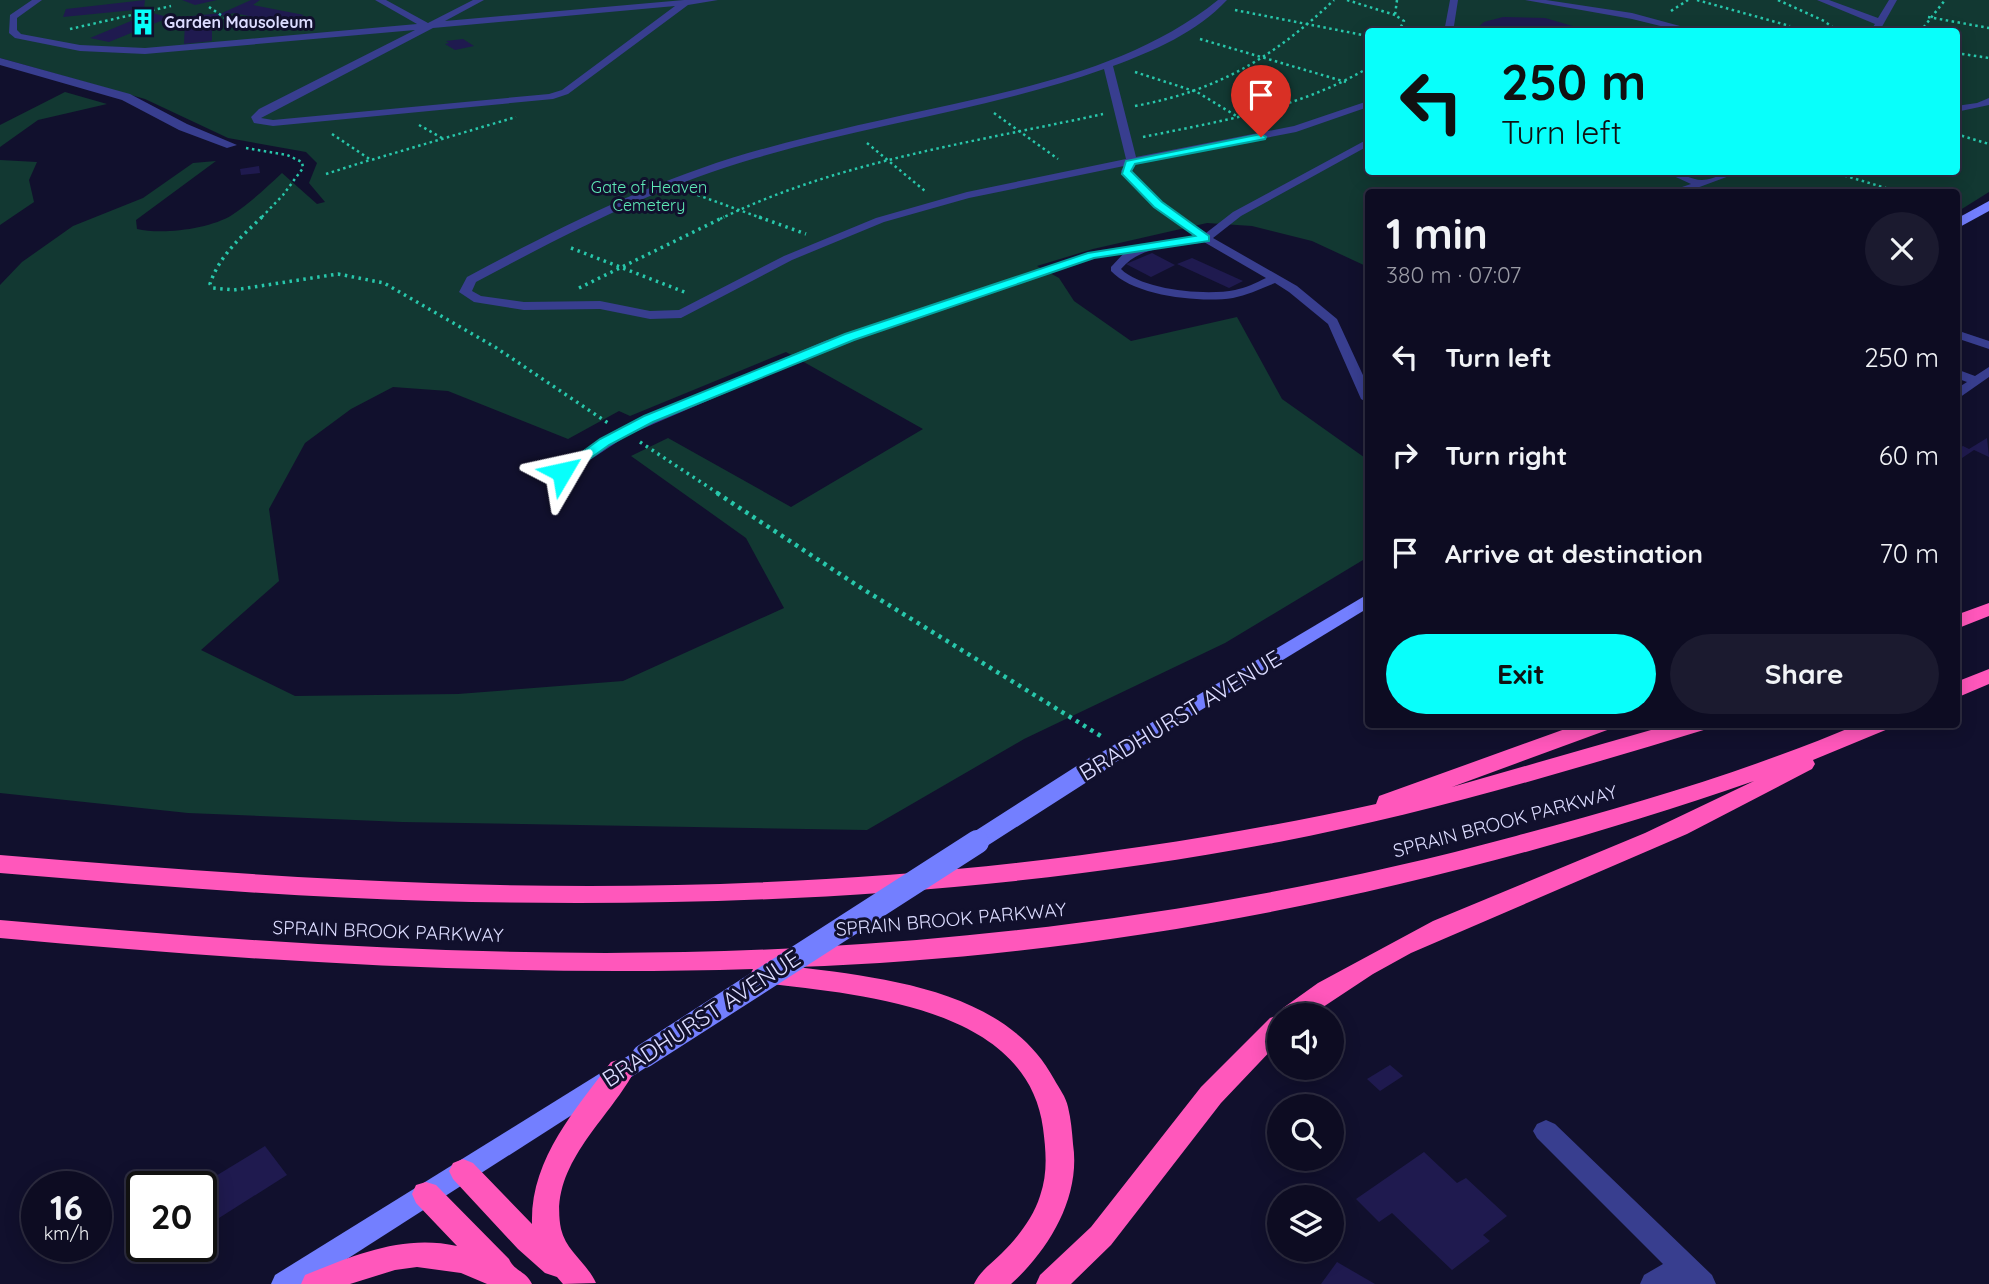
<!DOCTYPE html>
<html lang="en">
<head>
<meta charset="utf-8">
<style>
  :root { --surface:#0d0c22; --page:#1b1a2f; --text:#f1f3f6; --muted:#9a9ba5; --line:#2d2c40; --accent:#08fffb }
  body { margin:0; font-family:Quicksand,sans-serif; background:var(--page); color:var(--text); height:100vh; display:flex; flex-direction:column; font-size:26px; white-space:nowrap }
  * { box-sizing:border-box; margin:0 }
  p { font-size:23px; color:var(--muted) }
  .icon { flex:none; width:38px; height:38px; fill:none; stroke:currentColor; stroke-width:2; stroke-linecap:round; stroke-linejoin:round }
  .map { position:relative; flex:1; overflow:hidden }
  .drawer { position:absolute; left:1365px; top:189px; width:595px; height:539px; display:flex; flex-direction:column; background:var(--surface); border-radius:7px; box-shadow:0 4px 18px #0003,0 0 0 2px var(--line) }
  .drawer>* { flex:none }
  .banner { position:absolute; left:1365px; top:28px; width:595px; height:147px; border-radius:7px; box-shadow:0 4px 18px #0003,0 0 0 2px var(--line); background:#08fffb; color:#111; overflow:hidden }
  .tools { position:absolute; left:1267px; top:1003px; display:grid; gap:14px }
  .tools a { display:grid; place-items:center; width:77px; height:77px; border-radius:50%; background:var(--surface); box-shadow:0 4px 18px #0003,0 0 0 2px var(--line); font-size:35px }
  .speed { position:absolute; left:21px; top:1171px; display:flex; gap:14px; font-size:35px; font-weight:700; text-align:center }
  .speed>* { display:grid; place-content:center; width:91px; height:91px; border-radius:50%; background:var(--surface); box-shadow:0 4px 18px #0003,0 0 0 2px var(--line); line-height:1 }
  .speed small { font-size:18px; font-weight:400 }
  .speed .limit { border:4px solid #111; border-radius:10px; background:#fff; color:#111 }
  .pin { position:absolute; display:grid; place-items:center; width:60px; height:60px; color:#fff; margin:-72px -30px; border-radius:50% 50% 50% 0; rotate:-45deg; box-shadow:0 0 7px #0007 }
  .pin .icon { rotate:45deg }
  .me { position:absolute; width:77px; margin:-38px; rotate:54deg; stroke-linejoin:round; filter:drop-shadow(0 0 5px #0008) }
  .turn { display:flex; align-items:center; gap:24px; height:147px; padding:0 21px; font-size:32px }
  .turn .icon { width:91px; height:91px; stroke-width:2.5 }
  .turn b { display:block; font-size:49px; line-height:60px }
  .round { display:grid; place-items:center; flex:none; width:74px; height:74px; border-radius:37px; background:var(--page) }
  .head { display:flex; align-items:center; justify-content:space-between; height:119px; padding:0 21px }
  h1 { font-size:42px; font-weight:700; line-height:52px }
  .cta { display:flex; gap:14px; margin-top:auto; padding:14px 21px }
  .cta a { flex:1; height:80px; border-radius:42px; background:var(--accent); color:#111; font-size:28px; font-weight:700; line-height:80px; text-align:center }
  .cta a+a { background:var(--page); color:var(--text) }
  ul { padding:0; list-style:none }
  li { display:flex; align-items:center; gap:21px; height:98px; padding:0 21px }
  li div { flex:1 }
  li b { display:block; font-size:26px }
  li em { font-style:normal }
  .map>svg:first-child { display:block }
  .green { fill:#123832; fill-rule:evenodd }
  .building { fill:#1f1a4f }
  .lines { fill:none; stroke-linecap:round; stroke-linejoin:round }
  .path-far2 { stroke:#28c7ab; stroke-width:2.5; stroke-dasharray:2.5 3.5; stroke-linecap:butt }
  .path-far1 { stroke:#28c7ab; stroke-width:3.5; stroke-dasharray:2.5 4.5; stroke-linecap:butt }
  .path { stroke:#28c7ab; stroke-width:4.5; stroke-dasharray:3.5 5; stroke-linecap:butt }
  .service { fill:#383e8f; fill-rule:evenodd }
  .minor { fill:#383e8f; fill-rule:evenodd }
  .secondary { fill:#737fff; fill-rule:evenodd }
  .motorway { fill:#ff57bb; fill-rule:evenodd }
  .secondary-bridge-far1 { stroke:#737fff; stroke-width:19 }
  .secondary-bridge { stroke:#737fff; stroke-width:24 }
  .route { fill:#08fffb; stroke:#05a6a3; stroke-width:2 }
  .labels { text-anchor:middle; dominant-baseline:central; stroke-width:6; stroke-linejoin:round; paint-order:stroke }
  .far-poi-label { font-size:16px; font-weight:bold; fill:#dcdcff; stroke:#11102d; text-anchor:start }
  .far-park-label { font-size:16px; fill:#5ee9b6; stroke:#11102d }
  .street-label { font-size:19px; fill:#dcdcff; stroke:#11102d }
  .near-street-label { font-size:23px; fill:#dcdcff; stroke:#11102d }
</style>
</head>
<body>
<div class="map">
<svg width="1989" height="1284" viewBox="0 0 1989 1284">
  <rect width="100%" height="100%" fill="#11102d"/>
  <g class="green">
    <path d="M0,0H1989V192L1957,212L1956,192H1368V267L1312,241L1252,226L1207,223L1093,249L1037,266L1059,278L1074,301L1131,341L1237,317L1282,399L1368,460V557L1225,643L1024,739L867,830L402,822L188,813L0,793V285L22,262L73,226L143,198L193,163L216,161L136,220L137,229C162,235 210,229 232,215C250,203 266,188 282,173L317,204L325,202L309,183L317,163L306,152L228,138L145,99L0,58ZM1368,32H1956V172H1368ZM786,352L923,429L791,507L668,438L631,456L746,538L784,608L623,681L458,694L295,696L201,650L279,581L269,509L305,443L351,409L393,387L448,391L568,439L619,411L630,416Z"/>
    <path d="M65,92L107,104L38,120L0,147V125Z"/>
    <path d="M0,160L37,162L29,180L34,202L0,225Z"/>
  </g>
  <g class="building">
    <path d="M145,0L144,8L148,12L172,18L222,13L251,0H260L253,5L304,15L284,23L234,13L212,18V41L184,44L185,21L163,20L109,42L90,38L143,16L134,10L63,17L66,9Z"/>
    <path d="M182,0H217L195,5Z"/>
    <path d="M1503,17L1545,18L1593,32H1555L1530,27L1505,32H1473L1484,22Z"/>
    <path d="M463,39L474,46L455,50L445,44L449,43L446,41Z"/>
    <path d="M259,166L260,173L241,175L240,169Z"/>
    <path d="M1152,253L1175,265L1151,277L1126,264Z"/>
    <path d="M1192,258L1243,281L1229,288L1177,264Z"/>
    <path d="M1987,438L1989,457L1974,450L1962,458L1956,455V450L1963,446L1969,449Z"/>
    <path d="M1390,1065L1403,1076L1380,1091L1367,1079Z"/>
    <path d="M265,1146L287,1175L208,1225L201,1216V1185Z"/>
    <path d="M1424,1152L1457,1183L1466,1178L1507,1216L1483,1235L1490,1241L1452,1270L1392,1213L1379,1222L1356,1199Z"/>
    <path d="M1337,1262L1375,1284H1321Z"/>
  </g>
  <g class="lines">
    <g class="path-far2">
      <path d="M1347,0L1395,15"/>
      <path d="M1397,0L1395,15L1404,21L1398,32"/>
      <path d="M1697,0L1790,26"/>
      <path d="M1778,0L1824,21L1839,32"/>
      <path d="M209,7L240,28"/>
      <path d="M1235,10L1368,36"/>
      <path d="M1671,11L1688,0"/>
      <path d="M1928,17L1989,28"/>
      <path d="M70,29L171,6"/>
      <path d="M1920,32L1945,0"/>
      <path d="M1200,39L1346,82"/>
      <path d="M1956,53L1989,58"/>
      <path d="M1135,72L1197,92L1238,117"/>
      <path d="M1135,106C1217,91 1274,57 1334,0"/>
      <path d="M994,113L1058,159"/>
      <path d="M419,125L442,138"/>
      <path d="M332,134L371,160L516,117"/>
      <path d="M1956,134L1989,144"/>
      <path d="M1143,137C1221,121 1298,109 1368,68"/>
      <path d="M867,143L925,191"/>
      <path d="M246,148L287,155L302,162L303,168L283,195L260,219"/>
      <path d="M1833,172L1899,192"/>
      <path d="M326,174L370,160"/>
      <path d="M692,193L764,219"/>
      <path d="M720,219C839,161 975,142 1103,114"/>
    </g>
    <g class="path-far1">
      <path d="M262,217C241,237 219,256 210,284L213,288L234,290L338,274L384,283L495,347L608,423"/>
      <path d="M759,217L806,234"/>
      <path d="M571,248L687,293"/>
      <path d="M579,288L724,217"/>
      <path d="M640,442L719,494"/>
    </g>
    <path class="path" d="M717,493L858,586L1104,738"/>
    <g class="service">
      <path d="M32,0H42L17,18V30L21,34L80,45L145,48L417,24L375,0H386L428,23L473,0H484L445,21L684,0H718L688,5L568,94L553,99L273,126L254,123L251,117L259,109L415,30L145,54L80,51L15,38L9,33L10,15ZM675,6L562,90L549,94L273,120L261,118L433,28Z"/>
      <path d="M1218,0H1227C1197,32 1154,51 1113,66L1136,157L1294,126L1368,101V107L1296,132L1136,163L1132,171L1162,203L1206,233L1233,212L1368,139V146L1241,216L1213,238L1297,286L1337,319L1368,386V403L1361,399L1328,324L1289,292L1275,283C1261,289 1247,295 1233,298C1200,303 1134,296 1111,271V267L1124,253L1094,258L833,347L628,435L567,475H557L555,472L557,469L618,429L825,341L1088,253L1196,237L1154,207L1122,173L1121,171L1124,166L969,198L884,222L792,260L681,318L650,319L600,309L524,310L474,302L459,292L467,277C557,229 649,182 748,153C816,134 885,119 954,104C1047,83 1142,61 1218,0ZM1104,69L1126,159L967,192L876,218L784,256L679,310L650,311L600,301L524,302L481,296L472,291L476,282C566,234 658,186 756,158C871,124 991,109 1104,69ZM1204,242L1266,278C1256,283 1245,288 1235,290C1206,296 1142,290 1121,269C1142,244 1175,248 1204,242Z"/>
      <path d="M1450,0H1458L1453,32H1444Z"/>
      <path d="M1525,0H1546L1632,13L1702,32H1685L1632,19Z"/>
      <path d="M1817,0H1829L1878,18L1889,0H1897L1879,32L1870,31L1875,24Z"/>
      <path d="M1989,98V105L1956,112V106L1977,103Z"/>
      <path d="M1665,172C1679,171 1691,180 1702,180C1716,179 1726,171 1740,172L1686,192H1672L1673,190L1691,184Z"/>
      <path d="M1956,330L1989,341V349L1956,338Z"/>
      <path d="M1989,367V377L1956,400V389L1967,382L1956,378V369L1975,376Z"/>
    </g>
    <g class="minor">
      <path d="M0,58L130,94L187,124L237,145L227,148L179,130L122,100L0,65Z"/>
      <path d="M1546,1120L1555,1124L1712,1275L1716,1284H1640L1644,1275L1663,1264L1537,1138L1533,1131L1537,1124Z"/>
    </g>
    <g class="secondary">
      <path d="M1989,201V211L1956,229V219Z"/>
      <path d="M1368,594V608L1106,768H1092L1089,763L1092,758Z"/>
      <path d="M644,1046L653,1049L656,1056L653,1063L308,1284H271L275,1275Z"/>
    </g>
    <g class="motorway">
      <path d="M1989,603V616L1956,629V615Z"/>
      <path d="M1989,669V684L1956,698V682Z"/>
      <path d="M1579,724H1613L1610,729L1452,787L1672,724H1710L1707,729C1565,772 1424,814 1279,842C1002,895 715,909 433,901C288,897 144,885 0,873V855C143,867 286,878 430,883C746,895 1067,872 1376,804L1379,796Z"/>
      <path d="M1859,724H1891L1888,729L1813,760L1815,764L1812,769L1687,834L1411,953L1373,974L1311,1015H1279V1042L1221,1103L1111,1245L1071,1284H1036L1040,1275L1091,1227L1201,1087L1270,1018L1279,1015L1283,1008L1318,983L1433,921L1645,833L1754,781C1448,887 1121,956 797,967C886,978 1007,991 1054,1079C1059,1088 1066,1097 1068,1107C1071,1119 1072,1132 1073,1144C1081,1197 1049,1250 1011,1284H974C980,1271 992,1263 1002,1253C1018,1237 1033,1218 1040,1196C1048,1173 1046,1151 1043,1128C1027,1006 860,995 764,983L755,980L751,973L753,969C502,977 250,961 0,938V920C270,944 544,963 815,947C1052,934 1287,898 1516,836C1632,805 1748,771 1859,724Z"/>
      <path d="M621,1059L631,1062L635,1070C609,1120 548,1165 561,1229C566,1251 587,1263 596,1283L563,1284L557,1277L545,1273L518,1249L453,1179L449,1171L453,1163L463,1159L473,1163L532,1224C530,1160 575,1110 611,1062Z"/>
      <path d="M426,1182L436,1185L509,1259C514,1271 526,1271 532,1284H487L461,1273L417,1267L395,1270L350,1284H301L305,1275C355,1255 403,1234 457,1246L416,1203L412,1194L416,1185Z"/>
    </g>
    <path class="secondary-bridge-far1" d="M974,843L1099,763"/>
    <path class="secondary-bridge" d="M644,1056L977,842"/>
  </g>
  <path class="route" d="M1261,134L1266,137L1265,139L1135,164L1131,171L1162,202L1209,236V241L1094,258L854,340L653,422L609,445L567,475L555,472L600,439L644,416L845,334L1088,253L1195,236L1154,207L1122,174L1126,161Z"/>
  <defs>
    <g id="building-bare" transform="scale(2.1)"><path d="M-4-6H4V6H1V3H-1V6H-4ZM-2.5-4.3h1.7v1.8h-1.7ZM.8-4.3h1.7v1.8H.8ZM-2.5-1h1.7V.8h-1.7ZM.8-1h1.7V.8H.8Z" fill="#08fffb" stroke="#11102d" stroke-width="2.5" paint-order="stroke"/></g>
  </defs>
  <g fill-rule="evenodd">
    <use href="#building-bare" x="143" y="22"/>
  </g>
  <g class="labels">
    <g class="far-poi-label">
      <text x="164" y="22">Garden Mausoleum</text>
    </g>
    <g class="far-park-label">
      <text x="649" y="187">Gate of Heaven<tspan x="649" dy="18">Cemetery</tspan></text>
    </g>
    <g class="street-label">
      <text transform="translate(1505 821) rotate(-15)">SPRAIN BROOK PARKWAY</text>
      <text transform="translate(951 919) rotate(-5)">SPRAIN BROOK PARKWAY</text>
      <text transform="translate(388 931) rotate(2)">SPRAIN BROOK PARKWAY</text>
    </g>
    <g class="near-street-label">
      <text transform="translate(1180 715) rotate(-31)">BRADHURST AVENUE</text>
      <text transform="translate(701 1018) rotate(-33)">BRADHURST AVENUE</text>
    </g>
  </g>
</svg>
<div class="tools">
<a><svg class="icon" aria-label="sound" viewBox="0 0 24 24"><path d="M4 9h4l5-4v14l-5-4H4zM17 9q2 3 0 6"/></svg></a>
<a><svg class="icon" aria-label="search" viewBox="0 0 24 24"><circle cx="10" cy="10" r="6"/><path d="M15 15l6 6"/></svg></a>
<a><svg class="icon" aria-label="layers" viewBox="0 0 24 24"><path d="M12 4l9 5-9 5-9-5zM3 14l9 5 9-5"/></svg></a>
</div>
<div class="speed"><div>16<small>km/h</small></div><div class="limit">20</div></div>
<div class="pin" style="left:1261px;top:137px;background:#d93025"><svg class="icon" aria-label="arrive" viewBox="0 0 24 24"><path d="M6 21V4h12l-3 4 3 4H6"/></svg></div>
<svg class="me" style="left:562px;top:472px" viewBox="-20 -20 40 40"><path d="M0-17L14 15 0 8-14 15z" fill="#08fffb" stroke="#fff" stroke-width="4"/></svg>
<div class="banner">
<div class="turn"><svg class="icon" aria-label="left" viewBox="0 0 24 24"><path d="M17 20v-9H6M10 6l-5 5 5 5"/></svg><div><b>250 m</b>Turn left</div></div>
</div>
<section class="drawer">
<div class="head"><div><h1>1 min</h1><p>380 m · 07:07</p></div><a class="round"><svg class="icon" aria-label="close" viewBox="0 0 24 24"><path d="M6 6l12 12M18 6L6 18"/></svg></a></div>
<ul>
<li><svg class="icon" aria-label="left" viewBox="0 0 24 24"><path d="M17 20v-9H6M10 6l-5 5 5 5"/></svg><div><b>Turn left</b></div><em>250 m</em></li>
<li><svg class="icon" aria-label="right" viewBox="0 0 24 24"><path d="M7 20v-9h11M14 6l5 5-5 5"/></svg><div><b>Turn right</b></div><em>60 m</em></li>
<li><svg class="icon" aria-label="arrive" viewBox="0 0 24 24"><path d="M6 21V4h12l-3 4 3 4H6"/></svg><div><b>Arrive at destination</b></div><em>70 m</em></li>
</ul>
<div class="cta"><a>Exit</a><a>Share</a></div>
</section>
</div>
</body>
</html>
